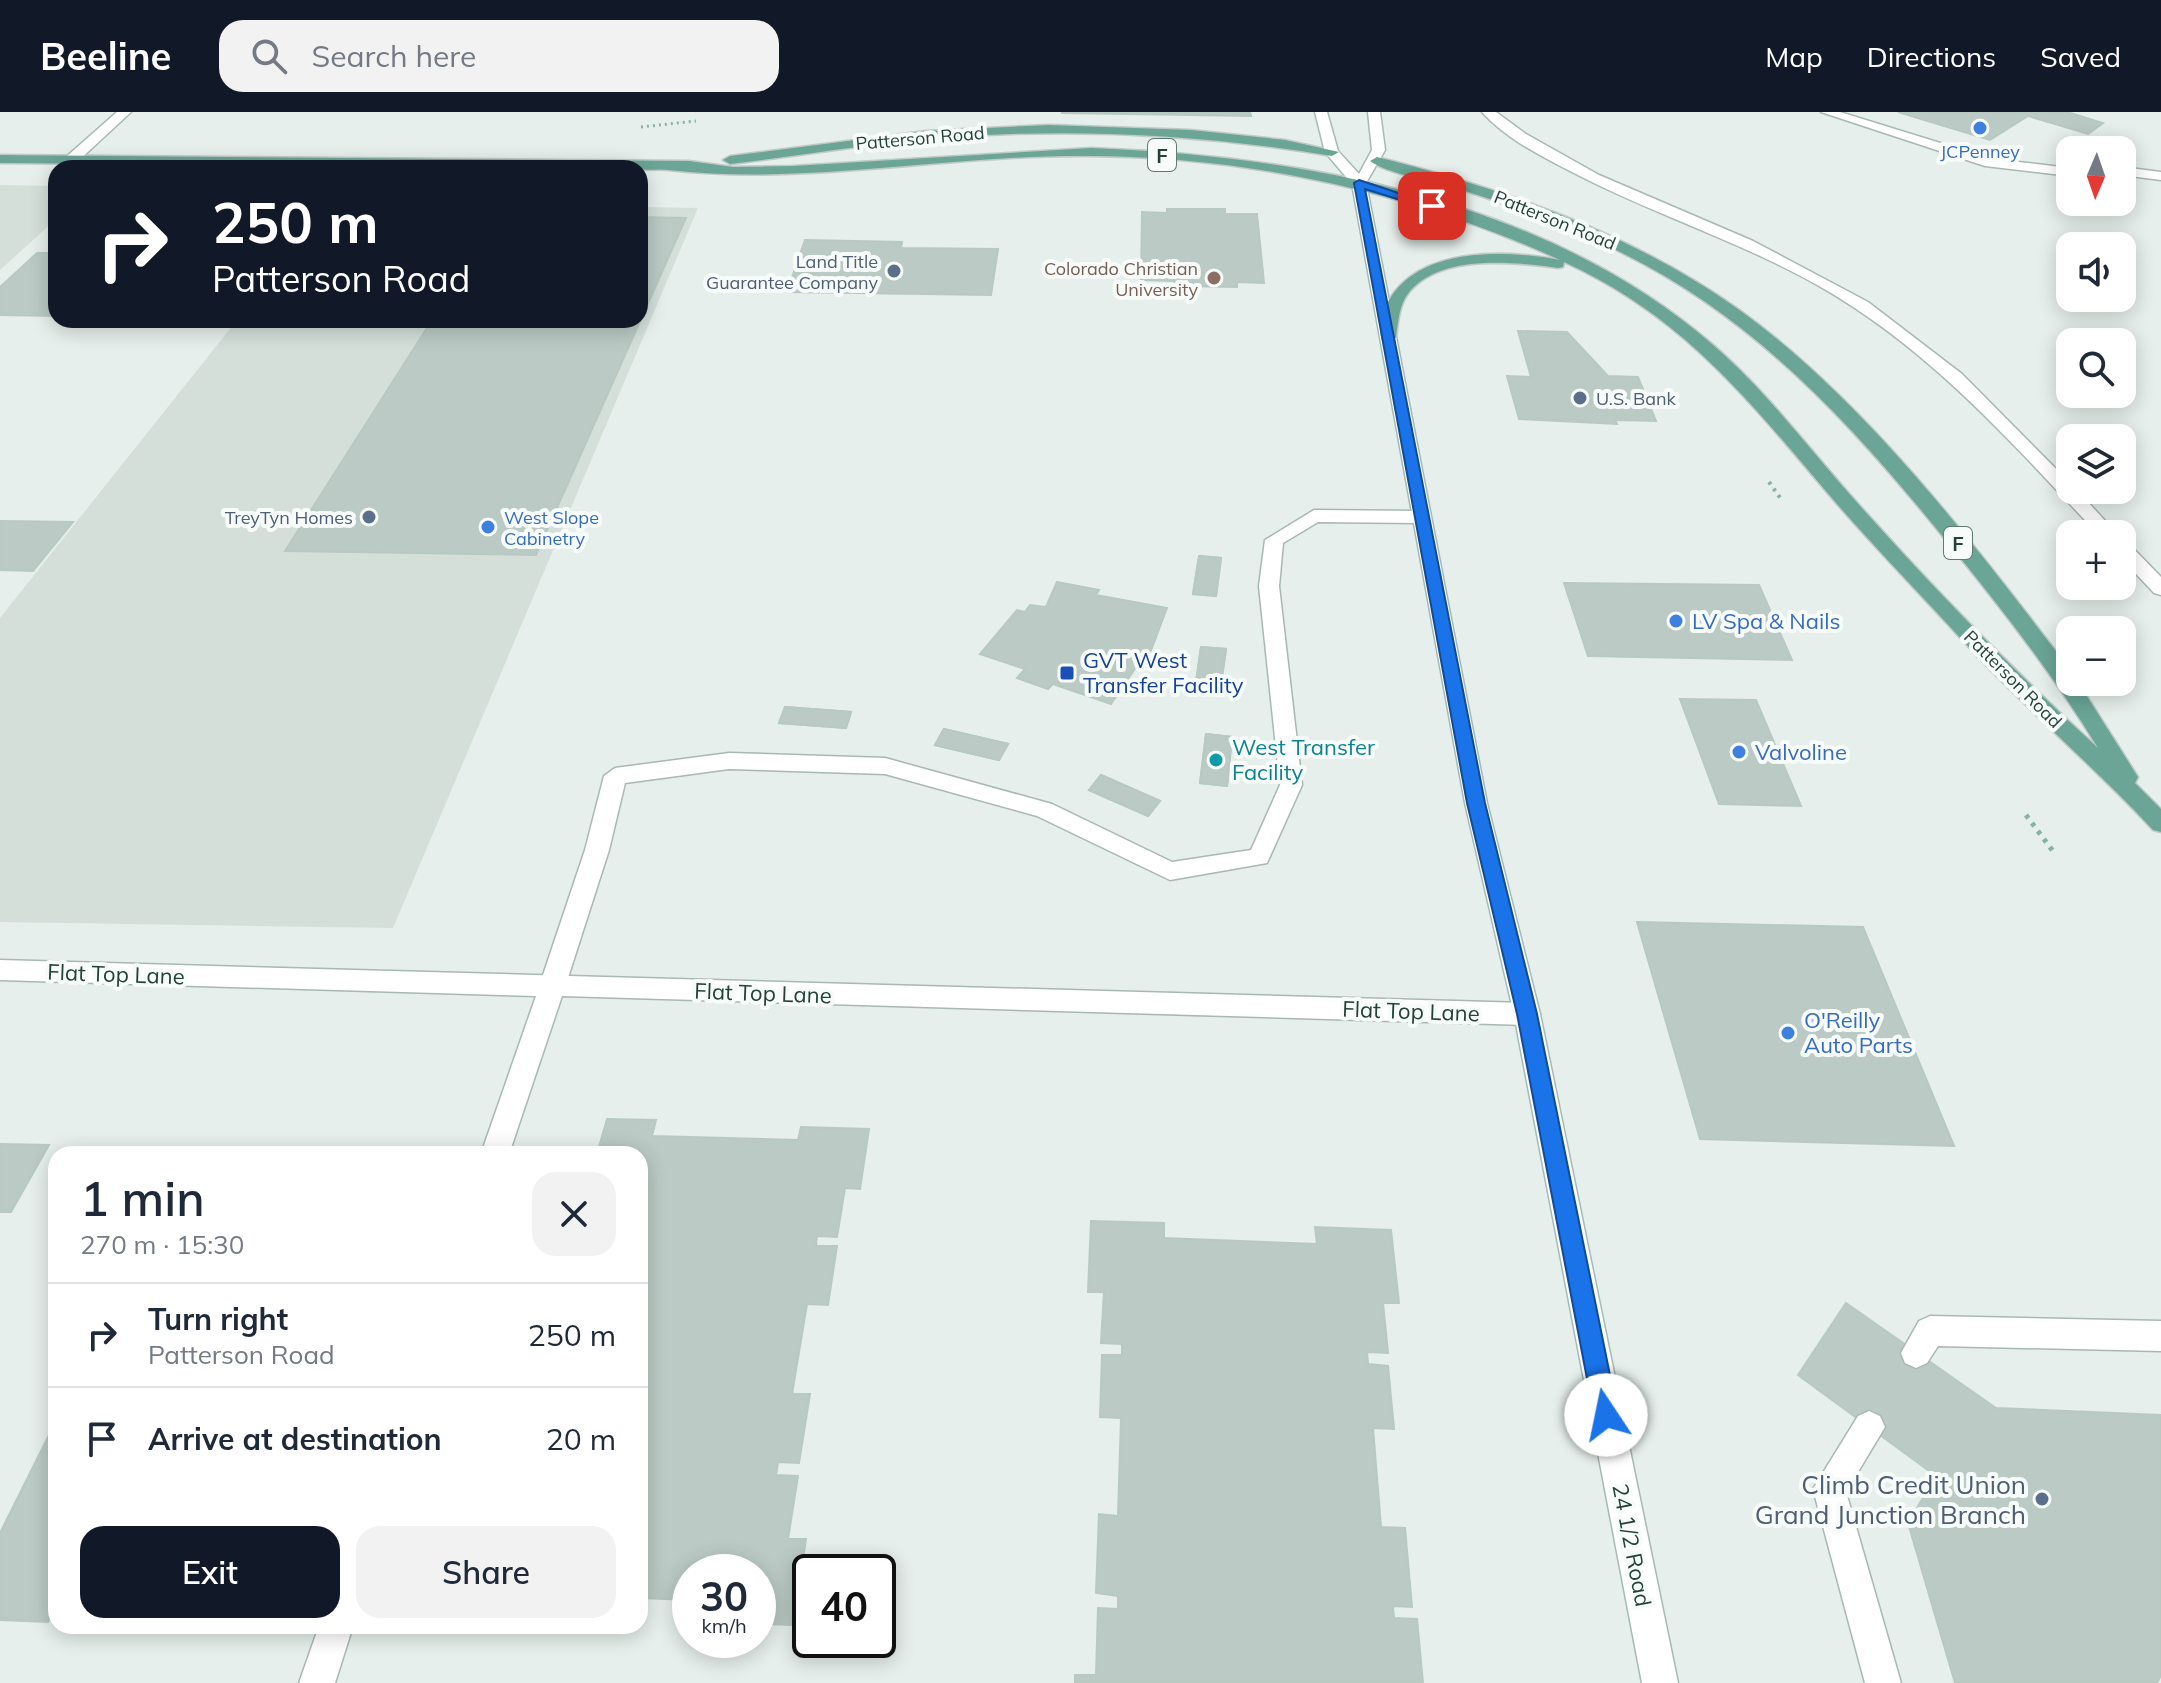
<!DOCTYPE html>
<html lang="en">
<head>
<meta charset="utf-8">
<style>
  :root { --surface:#fff; --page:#f2f2f3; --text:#1f2937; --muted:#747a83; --line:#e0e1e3; --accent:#111827 }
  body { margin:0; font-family:Mulish,sans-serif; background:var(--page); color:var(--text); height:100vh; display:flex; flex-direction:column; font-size:30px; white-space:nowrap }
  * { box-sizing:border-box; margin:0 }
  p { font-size:26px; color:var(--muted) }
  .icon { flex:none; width:44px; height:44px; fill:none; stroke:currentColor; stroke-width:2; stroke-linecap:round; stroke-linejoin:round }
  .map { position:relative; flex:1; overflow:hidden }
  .drawer { position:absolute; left:48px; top:1034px; width:600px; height:488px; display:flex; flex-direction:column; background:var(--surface); border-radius:24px; box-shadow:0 4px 20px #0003 }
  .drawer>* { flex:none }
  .guide { position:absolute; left:48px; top:48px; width:600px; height:168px; border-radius:24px; box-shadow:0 4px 20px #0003; background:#111827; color:#fff; overflow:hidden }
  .needle { width:52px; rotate:182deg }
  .controls { position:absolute; left:2056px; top:24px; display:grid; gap:16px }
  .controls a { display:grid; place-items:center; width:80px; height:80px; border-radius:16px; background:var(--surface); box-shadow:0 4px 20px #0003; font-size:40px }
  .speed { position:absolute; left:672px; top:1442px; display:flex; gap:16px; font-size:40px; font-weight:700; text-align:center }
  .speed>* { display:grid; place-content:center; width:104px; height:104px; border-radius:50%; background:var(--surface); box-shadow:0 4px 20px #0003; line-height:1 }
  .speed small { font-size:20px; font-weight:400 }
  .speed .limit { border:4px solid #111; border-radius:12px; background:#fff; color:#111 }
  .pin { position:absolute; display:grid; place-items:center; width:68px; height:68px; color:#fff; margin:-34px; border-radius:16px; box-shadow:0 4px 12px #0006 }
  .me { position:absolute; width:88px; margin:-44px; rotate:349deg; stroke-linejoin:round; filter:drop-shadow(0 0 6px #0008) }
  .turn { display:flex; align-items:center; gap:28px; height:168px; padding:0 32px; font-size:36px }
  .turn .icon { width:104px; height:104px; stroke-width:2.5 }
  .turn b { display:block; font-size:56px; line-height:68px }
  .round { display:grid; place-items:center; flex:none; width:84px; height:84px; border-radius:24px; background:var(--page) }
  .overview { display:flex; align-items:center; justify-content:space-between; height:136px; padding:0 32px }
  h1 { font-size:48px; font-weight:600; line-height:60px }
  .action { display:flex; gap:16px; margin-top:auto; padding:16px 32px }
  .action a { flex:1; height:92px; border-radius:24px; background:var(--accent); color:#fff; font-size:32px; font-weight:600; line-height:92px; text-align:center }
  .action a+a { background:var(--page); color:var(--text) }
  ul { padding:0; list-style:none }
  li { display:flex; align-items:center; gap:24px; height:104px; padding:0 32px; border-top:2px solid var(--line) }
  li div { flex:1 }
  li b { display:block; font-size:30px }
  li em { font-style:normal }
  header { display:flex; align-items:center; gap:48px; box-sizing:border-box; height:112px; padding:0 40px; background:var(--accent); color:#fff }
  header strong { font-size:38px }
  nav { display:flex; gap:44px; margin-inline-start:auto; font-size:28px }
  .search { width:560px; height:72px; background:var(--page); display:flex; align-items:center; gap:20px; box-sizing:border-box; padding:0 28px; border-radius:24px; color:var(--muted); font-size:30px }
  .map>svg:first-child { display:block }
  .built { fill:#d4dfda }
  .building { fill:#bbcac4; stroke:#b8c9c2; stroke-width:2 }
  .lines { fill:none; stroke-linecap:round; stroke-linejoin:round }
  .lane-casing { stroke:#a8b8b2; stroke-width:3 }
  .street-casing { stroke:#a8b8b2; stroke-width:3 }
  .secondary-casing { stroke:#a4bbb3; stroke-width:3 }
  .primary-casing { stroke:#c2cac8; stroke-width:3 }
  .path-far2 { stroke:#86b3a5; stroke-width:3; stroke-dasharray:2 4; stroke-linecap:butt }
  .path-far1 { stroke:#86b3a5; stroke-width:4; stroke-dasharray:3 5; stroke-linecap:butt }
  .path { stroke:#86b3a5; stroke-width:5; stroke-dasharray:4 6; stroke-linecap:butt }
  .lane { fill:#fff; fill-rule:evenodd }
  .street { fill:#fff; fill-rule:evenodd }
  .secondary { fill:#fff; fill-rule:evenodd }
  .primary { fill:#6aa596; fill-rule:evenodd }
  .route { fill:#1a73e8; stroke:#114b97; stroke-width:2 }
  .shop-dot { fill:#3f7fe0; stroke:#f7fbf9; stroke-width:3 }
  .service-dot { fill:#5c6f8a; stroke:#f7fbf9; stroke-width:3 }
  .education-dot { fill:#8d6e63; stroke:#f7fbf9; stroke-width:3 }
  .transit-dot { fill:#1a4fb4; stroke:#f7fbf9; stroke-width:3 }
  .culture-dot { fill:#0f9aa8; stroke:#f7fbf9; stroke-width:3 }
  .labels { text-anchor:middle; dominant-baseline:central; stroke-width:8; stroke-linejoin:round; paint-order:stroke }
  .far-street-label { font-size:18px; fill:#24423a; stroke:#f7fbf9 }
  .far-shop-label { font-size:18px; fill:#366cbe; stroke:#f7fbf9 }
  .far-service-label { font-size:18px; fill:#4e5e75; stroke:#f7fbf9; text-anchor:end }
  .far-education-label { font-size:18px; fill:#785e54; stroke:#f7fbf9; text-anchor:end }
  .shield { fill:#f7fbf9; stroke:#637a73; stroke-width:2 }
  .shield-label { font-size:20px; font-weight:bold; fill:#24423a }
  .shop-label { font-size:22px; fill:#366cbe; stroke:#f7fbf9; text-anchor:start }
  .transit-label { font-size:22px; fill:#164399; stroke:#f7fbf9; text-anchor:start }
  .culture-label { font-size:22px; fill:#0d838f; stroke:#f7fbf9; text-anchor:start }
  .street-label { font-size:22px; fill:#24423a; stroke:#f7fbf9 }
  .near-service-label { font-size:26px; fill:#4e5e75; stroke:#f7fbf9; text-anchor:end }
</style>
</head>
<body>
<header>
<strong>Beeline</strong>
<div class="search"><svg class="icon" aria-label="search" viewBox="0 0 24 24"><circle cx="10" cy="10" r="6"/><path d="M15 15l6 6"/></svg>Search here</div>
<nav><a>Map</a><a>Directions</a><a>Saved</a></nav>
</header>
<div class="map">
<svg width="2161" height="1571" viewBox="0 0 2161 1571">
  <rect width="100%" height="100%" fill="#e6efeb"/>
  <g class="built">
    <path d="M0,73L56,74V107L0,158Z"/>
    <path d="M640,95L698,96L393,816L0,810V506L237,208H640Z"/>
  </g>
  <g class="building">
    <path d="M1250,0L1251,4L1062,1V0Z"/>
    <path d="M1898,0H2067L2103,11L2088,22L2028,4L1990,28Z"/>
    <path d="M1167,97H1225V102H1257L1264,171L1237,170V175L1175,174V169L1141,168L1142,100L1167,101Z"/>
    <path d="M640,105L686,106L536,443L285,439L432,208H640Z"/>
    <path d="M805,128L902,130L901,136L998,137L991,183L787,180Z"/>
    <path d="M37,141H56V204L0,203V175Z"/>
    <path d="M1518,219L1567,220L1608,264L1638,265L1656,309L1615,308L1617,312L1519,307L1507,264L1531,265Z"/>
    <path d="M0,409L73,410L33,459L0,458Z"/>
    <path d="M1199,444L1221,446L1216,484L1193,482Z"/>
    <path d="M1199,444L1221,446L1216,484L1193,482Z"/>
    <path d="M1057,470L1099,478L1096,483L1167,496L1148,546L1143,545L1111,592L1053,572L1048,577L1017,566L1025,557L980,542L1017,498L1025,500L1030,493L1046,495Z"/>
    <path d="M1564,471L1759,473L1792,548L1588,544Z"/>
    <path d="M1201,535L1226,537L1220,580L1195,577Z"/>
    <path d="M1201,535L1226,537L1220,580L1195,577Z"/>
    <path d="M1680,587L1756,588L1801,694L1719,692Z"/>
    <path d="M785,595L851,600L846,616L779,611Z"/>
    <path d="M785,595L851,600L846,616L779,611Z"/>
    <path d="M944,617L1008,632L999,648L935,633Z"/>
    <path d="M944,617L1008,632L999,648L935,633Z"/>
    <path d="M1206,622L1232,625L1227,674L1200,671Z"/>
    <path d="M1206,622L1232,625L1227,674L1200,671Z"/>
    <path d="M1101,663L1160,689L1148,704L1089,678Z"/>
    <path d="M1101,663L1160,689L1148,704L1089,678Z"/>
    <path d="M1637,810L1863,815L1954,1034L1700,1027Z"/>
    <path d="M607,1007L656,1008L652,1024L798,1028L801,1015L869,1017L860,1077L845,1076L837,1125L817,1124L816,1134H837L828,1193L807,1192L792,1282H810L799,1351L778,1350L776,1363L798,1364L788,1427H806L793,1513L758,1512V1460H690V1488L640,1486V1042H597Z"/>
    <path d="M0,1032L49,1033L11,1100H0Z"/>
    <path d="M1091,1109L1164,1111V1126L1317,1132L1315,1115L1391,1118L1399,1191H1383L1388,1241L1367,1240L1368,1252L1388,1254L1394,1317L1373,1316L1381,1415L1405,1416L1412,1495L1393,1494L1394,1506L1417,1507L1423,1571H1075V1563H1096L1098,1496L1118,1497V1484L1096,1481L1099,1402L1118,1404L1121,1306L1100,1305L1102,1243H1122V1232L1101,1231L1104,1180H1088Z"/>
    <path d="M1846,1191L1996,1296L2161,1303V1563L2157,1571H1955L1908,1411L1936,1364L1798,1263Z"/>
    <path d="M56,1309V1492L48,1510L0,1508V1421Z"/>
  </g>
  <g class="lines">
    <g class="lane-casing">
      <g id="lane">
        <path d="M1482,0H1496L1526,22L1599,63L1753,129L1868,190L1962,262L2070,371V378H2077L2117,422H2098C2011,330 1930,237 1819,174C1740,129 1652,102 1572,60C1541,44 1505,26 1482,0Z"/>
        <path d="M1821,0H1840L1992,47L2070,56V64L1985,54Z"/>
        <path d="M2122,55L2161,60V68L2122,63Z"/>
        <path d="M1314,398L1420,399L1429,405L1420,411L1318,410L1283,431L1279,474L1302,673L1267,751L1170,768L1037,704L885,662L729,657L625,671L609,738L565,875L561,882L552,885L543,882L539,875L585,738L604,664L615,656L729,641L885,646L1052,692L1172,750L1251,738L1280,673L1259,474L1265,428Z"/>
        <path d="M2122,430L2129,432L2161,465V483L2154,481L2122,447Z"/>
        <path d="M1930,1204L2161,1209V1239L1938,1234L1927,1251L1916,1256L1905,1251L1901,1241L1919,1209Z"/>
        <path d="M1869,1299L1880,1304L1885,1315L1846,1380L1901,1571H1865L1813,1377L1858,1304Z"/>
      </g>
    </g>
    <g class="street-casing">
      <g id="street">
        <path d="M117,0H131L76,51H66V45Z"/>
        <path d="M0,848L1527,891L1536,895L1540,902L1536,909L1527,913L562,884L509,1042H481L536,884L0,868Z"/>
        <path d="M319,1514H353L335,1571H299Z"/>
      </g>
    </g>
    <g class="secondary-casing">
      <path id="secondary" d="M1315,0H1327L1338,39L1359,62L1372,38L1368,0H1380L1385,38L1366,71L1487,691L1540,902L1678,1571H1642L1514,902L1465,691L1352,72L1325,40Z"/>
    </g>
    <g class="primary-casing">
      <g id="primary">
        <path d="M1049,13L1191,18L1285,28L1339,40L1332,44C1207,23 1081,16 954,25C879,30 805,43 730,52L723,48L730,44L926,19Z"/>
        <path d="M1091,36C1305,44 1545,88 1712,232C1768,280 1812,341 1861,395C1936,479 2015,560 2098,636C2052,561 1999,493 1944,426C1850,310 1751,202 1614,137C1563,113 1510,93 1456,76C1434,69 1387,62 1370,49L1377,45C1504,77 1631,121 1738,197C1858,283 1966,421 2055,538L2070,559V570H2078L2138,665L2135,671L2161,697V720L2153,718C2093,653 2024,596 1964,530C1922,484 1878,439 1837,392C1752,293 1687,206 1564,150L1563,155L1558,156C1514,150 1443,142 1410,179C1399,192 1398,210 1396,226L1382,229C1378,217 1383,199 1389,188C1421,134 1507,138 1560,148C1414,81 1252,45 1091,44C950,42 809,74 668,58C658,56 646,60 640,56L0,51V43L689,49L733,55L793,54Z"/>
      </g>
    </g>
    <path class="path-far2" d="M641,15L696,9"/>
    <path class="path-far1" d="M1769,370L1781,387"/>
    <path class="path" d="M2026,703L2055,742"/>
    <use href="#lane" class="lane"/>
    <use href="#street" class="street"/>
    <use href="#secondary" class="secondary"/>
    <use href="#primary" class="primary"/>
  </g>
  <path class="route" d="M1359,68L1438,94L1432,98L1365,77L1485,691L1537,902L1618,1303L1614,1312L1606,1315L1597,1312L1594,1303L1517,902L1467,691L1354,71Z"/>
  <g class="shop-dot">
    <circle cx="1980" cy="16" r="8"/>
    <circle cx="488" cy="415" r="8"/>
    <circle cx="1676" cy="509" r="8"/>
    <circle cx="1739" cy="640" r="8"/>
    <circle cx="1788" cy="921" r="8"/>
  </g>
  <g class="service-dot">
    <circle cx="894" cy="159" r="8"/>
    <circle cx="1580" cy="286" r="8"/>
    <circle cx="369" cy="405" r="8"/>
    <circle cx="2042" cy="1387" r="8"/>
  </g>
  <circle class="education-dot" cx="1214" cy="166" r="8"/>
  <rect class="transit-dot" x="1059" y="553" width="16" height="16" rx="4"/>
  <circle class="culture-dot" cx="1216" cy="648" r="8"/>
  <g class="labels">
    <g class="far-street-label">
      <text transform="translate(920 26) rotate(-5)">Patterson Road</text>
      <text transform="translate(1555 108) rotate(22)">Patterson Road</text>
      <text transform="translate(2013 567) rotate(45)">Patterson Road</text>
    </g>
    <g class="far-shop-label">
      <text x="1980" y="39">JCPenney</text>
      <text x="504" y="405" text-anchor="start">West Slope<tspan x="504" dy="21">Cabinetry</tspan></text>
    </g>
    <g class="far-service-label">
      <text x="878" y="149">Land Title<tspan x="878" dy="21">Guarantee Company</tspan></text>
      <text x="1596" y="286" text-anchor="start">U.S. Bank</text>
      <text x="353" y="405">TreyTyn Homes</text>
    </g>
    <g class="far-education-label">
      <text x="1198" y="156">Colorado Christian<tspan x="1198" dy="21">University</tspan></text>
    </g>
    <g class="shield">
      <rect x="1148" y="27" width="28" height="32" rx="6"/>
      <rect x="1944" y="415" width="28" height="32" rx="6"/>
    </g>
    <g class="shield-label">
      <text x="1162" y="43">F</text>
      <text x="1958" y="431">F</text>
    </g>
    <g class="shop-label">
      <text x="1692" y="509">LV Spa &amp; Nails</text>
      <text x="1755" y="640">Valvoline</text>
      <text x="1804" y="908">O'Reilly<tspan x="1804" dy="25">Auto Parts</tspan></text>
    </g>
    <g class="transit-label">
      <text x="1083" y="548">GVT West<tspan x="1083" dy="25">Transfer Facility</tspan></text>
    </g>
    <g class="culture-label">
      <text x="1232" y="635">West Transfer<tspan x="1232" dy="25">Facility</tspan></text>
    </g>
    <g class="street-label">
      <text transform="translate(116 862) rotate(2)">Flat Top Lane</text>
      <text transform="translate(763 881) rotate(2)">Flat Top Lane</text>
      <text transform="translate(1411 899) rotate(2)">Flat Top Lane</text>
      <text transform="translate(1632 1433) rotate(79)">24 1/2 Road</text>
    </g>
    <g class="near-service-label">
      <text x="2026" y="1372">Climb Credit Union<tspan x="2026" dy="30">Grand Junction Branch</tspan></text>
    </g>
  </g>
</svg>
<div class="controls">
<a><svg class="needle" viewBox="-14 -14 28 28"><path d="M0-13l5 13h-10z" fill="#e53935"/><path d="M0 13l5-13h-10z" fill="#747a83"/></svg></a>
<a><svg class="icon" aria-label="sound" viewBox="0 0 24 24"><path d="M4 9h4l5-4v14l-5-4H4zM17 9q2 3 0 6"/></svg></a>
<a><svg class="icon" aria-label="search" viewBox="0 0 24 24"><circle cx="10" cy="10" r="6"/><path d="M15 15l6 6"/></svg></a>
<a><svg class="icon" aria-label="layers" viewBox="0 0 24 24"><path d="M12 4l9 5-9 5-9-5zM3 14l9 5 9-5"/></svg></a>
<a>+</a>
<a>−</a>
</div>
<div class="speed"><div>30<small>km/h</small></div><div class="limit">40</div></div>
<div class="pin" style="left:1432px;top:94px;background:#d93025"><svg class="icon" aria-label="arrive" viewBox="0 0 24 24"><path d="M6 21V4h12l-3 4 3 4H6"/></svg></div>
<svg class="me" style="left:1606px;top:1303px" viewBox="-20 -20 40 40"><circle r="19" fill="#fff"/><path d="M0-13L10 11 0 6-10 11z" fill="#1a73e8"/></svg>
<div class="guide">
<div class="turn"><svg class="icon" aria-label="right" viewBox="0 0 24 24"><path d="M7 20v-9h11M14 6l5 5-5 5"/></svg><div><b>250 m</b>Patterson Road</div></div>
</div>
<section class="drawer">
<div class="overview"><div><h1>1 min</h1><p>270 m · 15:30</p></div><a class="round"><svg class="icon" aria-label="close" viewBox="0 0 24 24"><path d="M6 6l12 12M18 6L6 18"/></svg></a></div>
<ul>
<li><svg class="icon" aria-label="right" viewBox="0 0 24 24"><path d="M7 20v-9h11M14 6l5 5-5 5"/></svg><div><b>Turn right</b><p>Patterson Road</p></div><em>250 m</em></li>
<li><svg class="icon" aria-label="arrive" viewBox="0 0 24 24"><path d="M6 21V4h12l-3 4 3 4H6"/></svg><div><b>Arrive at destination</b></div><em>20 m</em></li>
</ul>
<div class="action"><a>Exit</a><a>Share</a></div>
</section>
</div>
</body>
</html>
